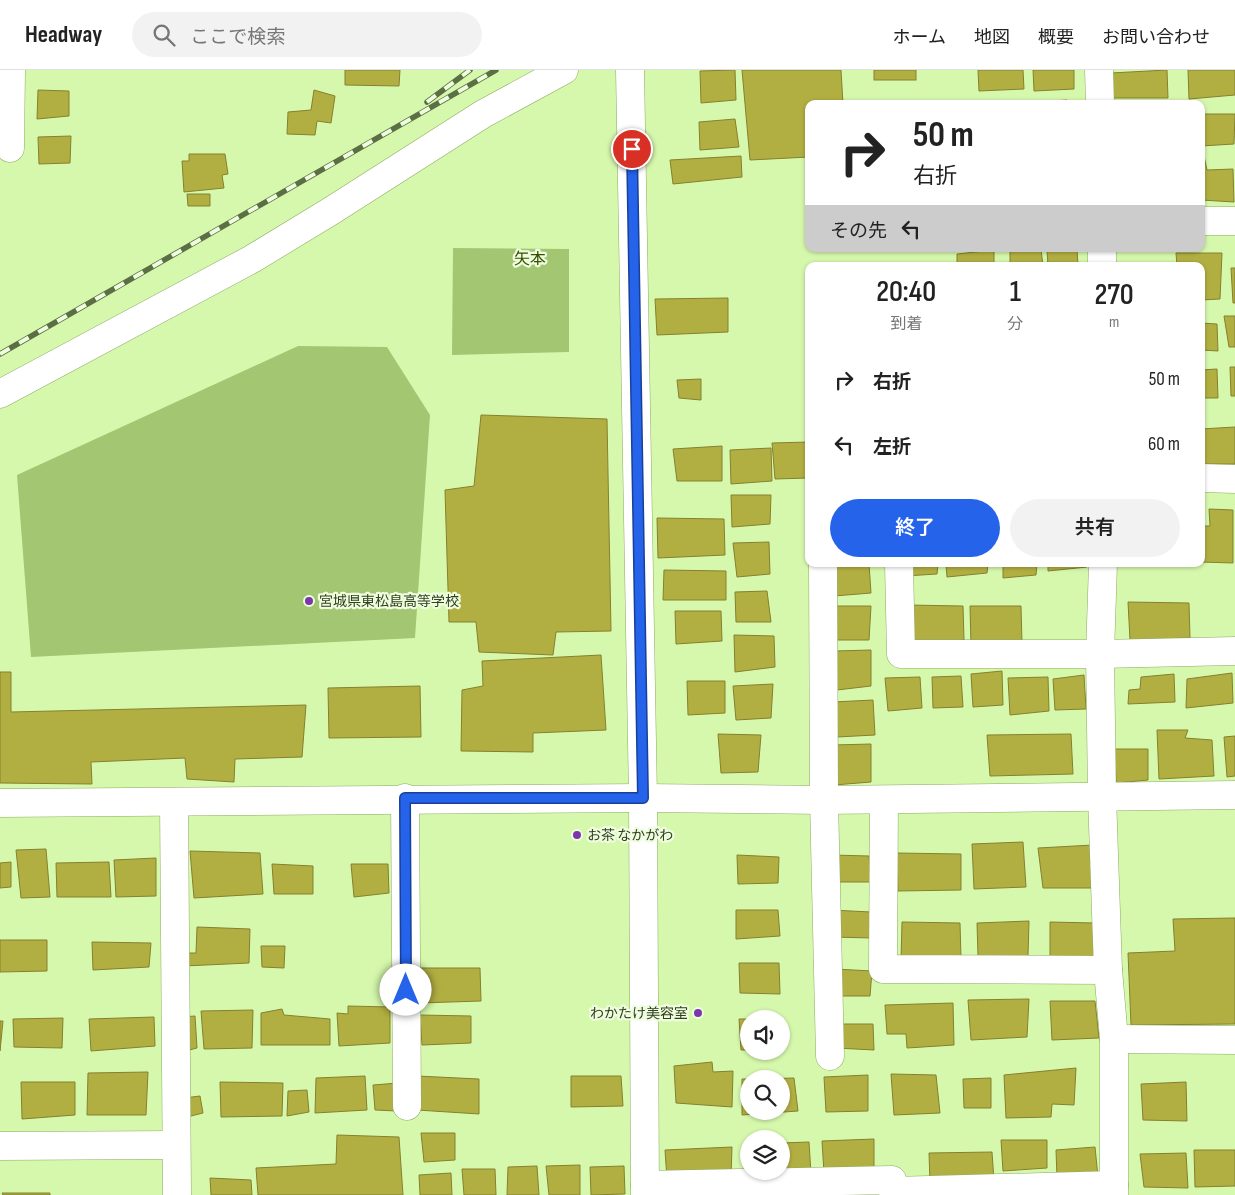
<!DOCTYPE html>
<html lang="ja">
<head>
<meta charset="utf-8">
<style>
  :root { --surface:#fff; --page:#f2f2f2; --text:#222; --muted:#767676; --line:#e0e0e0; --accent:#2563eb }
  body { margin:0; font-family:"Sofia Sans Condensed","Noto Sans JP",sans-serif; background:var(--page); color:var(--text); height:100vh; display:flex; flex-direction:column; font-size:19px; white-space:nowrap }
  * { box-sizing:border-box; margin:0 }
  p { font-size:16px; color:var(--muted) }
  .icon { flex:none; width:28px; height:28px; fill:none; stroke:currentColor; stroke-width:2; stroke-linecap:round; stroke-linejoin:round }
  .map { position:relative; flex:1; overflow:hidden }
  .sheet { position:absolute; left:805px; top:192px; width:400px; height:305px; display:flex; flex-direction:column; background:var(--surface); border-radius:10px; box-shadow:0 1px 4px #0004 }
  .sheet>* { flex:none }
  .guide { position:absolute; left:805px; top:30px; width:400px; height:152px; border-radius:10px; box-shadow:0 1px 4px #0004; background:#fff; color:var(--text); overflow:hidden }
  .controls { position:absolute; left:740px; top:940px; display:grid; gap:10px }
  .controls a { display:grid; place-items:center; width:50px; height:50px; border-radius:50%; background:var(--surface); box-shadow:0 1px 4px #0004; font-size:25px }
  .pin { position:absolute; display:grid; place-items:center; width:42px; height:42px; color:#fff; margin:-21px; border:2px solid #fff; border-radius:50%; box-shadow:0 1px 5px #0007 }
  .me { position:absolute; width:55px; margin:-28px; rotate:0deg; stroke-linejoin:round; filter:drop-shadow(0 0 4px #0008) }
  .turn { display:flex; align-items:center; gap:18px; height:105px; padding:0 25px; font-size:22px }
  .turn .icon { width:65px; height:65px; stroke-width:2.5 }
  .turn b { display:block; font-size:35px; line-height:42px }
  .then { display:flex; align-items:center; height:48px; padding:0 25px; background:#0003; gap:10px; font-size:19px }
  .eta { display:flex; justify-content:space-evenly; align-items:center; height:85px; text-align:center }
  .eta b { font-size:30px; font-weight:600; line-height:35px }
  .primary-button { display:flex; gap:10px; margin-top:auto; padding:10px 25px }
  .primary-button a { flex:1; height:58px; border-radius:30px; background:var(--accent); color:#fff; font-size:20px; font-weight:600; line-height:58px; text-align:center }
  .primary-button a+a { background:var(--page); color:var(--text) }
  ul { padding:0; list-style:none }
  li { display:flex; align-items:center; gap:15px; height:65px; padding:0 25px }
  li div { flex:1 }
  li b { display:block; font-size:19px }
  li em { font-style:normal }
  header { display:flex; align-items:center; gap:30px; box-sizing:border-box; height:70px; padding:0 25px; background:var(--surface); border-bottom:1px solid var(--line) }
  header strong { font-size:24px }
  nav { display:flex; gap:28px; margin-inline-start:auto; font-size:18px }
  .search { width:350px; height:45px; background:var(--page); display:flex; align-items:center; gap:12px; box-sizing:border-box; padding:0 18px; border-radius:28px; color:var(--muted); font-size:19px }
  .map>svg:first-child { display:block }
  .green { fill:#a2c671 }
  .building { fill:#b2af42; stroke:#84812e }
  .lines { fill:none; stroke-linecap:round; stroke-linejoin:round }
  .minor-casing { stroke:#8cab62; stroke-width:29 }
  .minor { stroke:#fff; stroke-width:28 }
  .rail-casing { stroke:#5c6e43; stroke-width:5.5 }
  .rail { stroke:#effddf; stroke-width:4; stroke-dasharray:11; stroke-linecap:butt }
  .route-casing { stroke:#184099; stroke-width:12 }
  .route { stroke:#2563eb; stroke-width:9 }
  .poi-dot { fill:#7a36aa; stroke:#effddf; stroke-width:2 }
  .labels { text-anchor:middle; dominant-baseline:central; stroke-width:4.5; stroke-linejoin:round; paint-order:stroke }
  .poi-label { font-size:14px; fill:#323f20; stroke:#effddf; text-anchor:start }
  .quarter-label { font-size:16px; fill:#365000; stroke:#effddf }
</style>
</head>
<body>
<header>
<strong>Headway</strong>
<div class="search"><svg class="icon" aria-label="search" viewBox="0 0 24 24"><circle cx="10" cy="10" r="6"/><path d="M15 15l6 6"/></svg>ここで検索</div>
<nav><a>ホーム</a><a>地図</a><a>概要</a><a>お問い合わせ</a></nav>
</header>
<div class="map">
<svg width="1235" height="1125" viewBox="0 0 1235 1125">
  <rect width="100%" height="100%" fill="#d6f8ac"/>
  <g class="green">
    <path d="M453,178L569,179V282L452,285Z"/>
    <path d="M298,276L387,277L430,345L415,568L31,587L17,405Z"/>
  </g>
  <g class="building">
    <path d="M345,0H400L399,16L345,15Z"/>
    <path d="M735,0L736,30L701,33L700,1Z"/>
    <path d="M742,0H841L843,34H809V87L750,90Z"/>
    <rect x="874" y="0" width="42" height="10"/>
    <path d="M978,0H1023L1024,19L979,21Z"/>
    <path d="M1033,0H1074V19L1034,21Z"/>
    <path d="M1167,0L1168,28H1113L1111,3Z"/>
    <path d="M1188,0H1235V25L1189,29Z"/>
    <path d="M38,20L69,21V46L37,49Z"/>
    <path d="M314,20L335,26L331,53L317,51L315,65L287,64L288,42L311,40Z"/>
    <path d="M1067,30V34L1024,33Z"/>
    <path d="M1201,44H1235L1234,74L1201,76Z"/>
    <path d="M735,49L739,77L700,80L699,52Z"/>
    <path d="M71,66L70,93L39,94L38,67Z"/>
    <path d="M189,84H225L228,104L222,105L224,118L184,122L182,91H189Z"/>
    <path d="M741,86L742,107L673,114L670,90Z"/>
    <path d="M1201,86H1204L1207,100L1233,99L1234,132L1201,130Z"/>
    <path d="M187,124H210V136H188Z"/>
    <path d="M1041,179L1043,196H1010V180Z"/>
    <path d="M1077,179L1078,196H1048L1047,180Z"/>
    <path d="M994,180V196H957V184Z"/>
    <path d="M1176,183H1222L1220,229L1201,230V196H1177Z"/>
    <path d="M1231,198H1235V233H1233Z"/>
    <path d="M728,228V262L657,265L655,229Z"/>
    <path d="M1224,246H1235V277H1229Z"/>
    <path d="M1201,253L1217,254L1218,281L1201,280Z"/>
    <path d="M1230,297H1235V326H1231Z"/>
    <path d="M1217,299L1218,328H1201V300Z"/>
    <path d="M701,309V330L679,328L677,310Z"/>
    <path d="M481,345L607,349L611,561L556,562L553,585L479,582L476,552H449L445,420L474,416Z"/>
    <path d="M1235,357V394H1203L1201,359Z"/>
    <path d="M809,372V408L775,409L772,373Z"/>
    <path d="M722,376V411H677L673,379Z"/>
    <path d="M771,378L772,411L731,414L730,380Z"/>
    <path d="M731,425H771L770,454L732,457Z"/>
    <path d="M1209,439L1233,440V493L1201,492V456H1210Z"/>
    <path d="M657,448L724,449L725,485L658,488Z"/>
    <path d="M769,472L770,504L737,507L733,473Z"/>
    <path d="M831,494H869L871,523L834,526Z"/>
    <path d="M905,494H938L937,504L905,506Z"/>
    <path d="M946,494H988L987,503L947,507Z"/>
    <path d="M1003,494H1037L1036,505L1003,508Z"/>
    <path d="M1048,494H1087V497L1048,501Z"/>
    <path d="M664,500L726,501V530H663Z"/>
    <path d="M767,521L771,552H736L735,522Z"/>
    <path d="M1128,532L1189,533L1190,568L1130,570Z"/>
    <path d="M908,535L963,536L964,570L908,575Z"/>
    <path d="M832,536H871L869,570H833Z"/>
    <path d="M970,536H1021L1022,573L971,575Z"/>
    <path d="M675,541H721L722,571L676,574Z"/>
    <path d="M734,565L774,566L775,597L735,602Z"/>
    <path d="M871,580V616L837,620L835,581Z"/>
    <path d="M601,585L606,660L533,663V682L461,681L462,620L483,616L482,591Z"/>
    <path d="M1002,601L1003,635L973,637L971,604Z"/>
    <path d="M0,602H11V642L306,635L302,687L235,689L234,712L187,709L185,688L91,692L92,714L0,713Z"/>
    <path d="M1232,603L1233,633L1186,638L1187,609Z"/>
    <path d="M1174,604L1175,632L1128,634L1129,620L1140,619L1141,607Z"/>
    <path d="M1084,605L1086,639L1055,640L1053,609Z"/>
    <path d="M961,606L963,637L933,638L932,607Z"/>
    <path d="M920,607L922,638L888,641L885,608Z"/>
    <path d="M1048,607L1049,641L1010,645L1008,608Z"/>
    <path d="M687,611H725V643L688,645Z"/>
    <path d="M773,614L771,648L736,650L733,616Z"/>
    <path d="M420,616L421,667L329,668L328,618Z"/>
    <path d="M873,630L875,665L837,667L833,632Z"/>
    <path d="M1157,660H1188L1185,668L1212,670L1214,706L1159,709Z"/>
    <path d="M718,664L761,665L758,702L721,703Z"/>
    <path d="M1071,664L1073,704L990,706L987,665Z"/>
    <path d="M1235,666V706L1227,707L1224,667Z"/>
    <path d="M871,674V712L834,715L833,675Z"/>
    <path d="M1115,679H1148V710L1116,713Z"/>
    <path d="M1023,772L1026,817L974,819L972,774Z"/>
    <path d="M1093,775V818H1043L1038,778Z"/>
    <path d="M46,779L50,827L21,828L16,780Z"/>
    <path d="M190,781L260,783L263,824L194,828Z"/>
    <path d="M897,783L961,784V820L898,821Z"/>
    <path d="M737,785L779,787L778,813L738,814Z"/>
    <path d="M832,785L869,786L871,812H835Z"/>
    <path d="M156,788V826L116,827L114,790Z"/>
    <path d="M11,792V817L0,818V793Z"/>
    <path d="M109,792L111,827H57L56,793Z"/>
    <path d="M272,794L313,796V824H274Z"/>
    <path d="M351,794H388L389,823L354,827Z"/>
    <path d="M736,840H778L780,866L736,869Z"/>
    <path d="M831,840L871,842L872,868L832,867Z"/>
    <path d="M1235,848V954L1131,955L1128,883L1175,881L1173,849Z"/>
    <path d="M1029,851L1028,886H978L977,853Z"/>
    <path d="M902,852L960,853L961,888L901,890Z"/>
    <path d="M1050,852L1095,853L1094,890L1050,891Z"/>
    <path d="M197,857L250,859L249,893L184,896L185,883H196Z"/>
    <path d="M0,870H47V901L0,902Z"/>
    <path d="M92,872L151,873L149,897L93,900Z"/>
    <path d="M261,876H285L284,898L262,897Z"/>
    <path d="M739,893H779L780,924L740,923Z"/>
    <path d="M413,898H480L481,931L420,933Z"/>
    <path d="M835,899L872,901L870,926H835Z"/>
    <path d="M1029,929L1027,967L971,970L968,930Z"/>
    <path d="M1050,931H1095L1099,968L1052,970Z"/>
    <path d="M953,933L954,975L907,978L906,964H887L885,935Z"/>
    <path d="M348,936L390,937V973L339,976L337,943L348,944Z"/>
    <path d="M282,939L284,945L330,949V975H261V943Z"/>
    <path d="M253,940L252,978L204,979L201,941Z"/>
    <path d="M420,945L471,946V973L422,975Z"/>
    <path d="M195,946L197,978L182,982L181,947Z"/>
    <path d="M154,947L155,976L91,981L89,949Z"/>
    <path d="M63,948L62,978L14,977L13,949Z"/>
    <path d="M739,949H749V980H741Z"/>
    <path d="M0,951H3L0,981Z"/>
    <path d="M835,954H873L874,980L836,978Z"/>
    <path d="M712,992L713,1002L733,1001L732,1037L676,1033L674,996Z"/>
    <path d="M1076,998L1074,1035L1052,1034L1051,1047L1006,1048L1004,1005Z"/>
    <path d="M148,1002L146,1045H87L88,1003Z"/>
    <path d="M891,1004L936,1005L940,1043L894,1045Z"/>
    <path d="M868,1005V1041L826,1042L824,1007Z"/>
    <path d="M365,1006L367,1040L315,1043L316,1008Z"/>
    <path d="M417,1006L479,1009V1044L417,1040Z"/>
    <path d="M571,1006H621L623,1036L571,1037Z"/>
    <path d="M794,1008L798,1041L742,1045V1009H749V1041H781V1009H757Z"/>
    <path d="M991,1008V1038H964L963,1009Z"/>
    <path d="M21,1012H75V1045L22,1049Z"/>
    <path d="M220,1012L283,1013L282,1046L221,1047Z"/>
    <path d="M1186,1012L1187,1051L1143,1050L1141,1014Z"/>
    <path d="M398,1013L397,1041L375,1040L373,1015Z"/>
    <path d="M307,1020L309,1042L287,1046L288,1021Z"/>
    <path d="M200,1026L203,1043L187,1047L184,1028Z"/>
    <path d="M421,1063H455V1090L424,1092Z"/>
    <path d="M337,1065L399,1067L403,1125H258L256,1098L336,1094Z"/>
    <path d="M874,1069V1101L824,1103L822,1071Z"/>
    <path d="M1001,1070H1047V1098L1003,1101Z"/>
    <path d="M809,1072L811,1104L781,1101V1073Z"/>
    <path d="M732,1077L731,1106L667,1109L665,1080Z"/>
    <path d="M1095,1077L1098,1107L1057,1108L1056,1080Z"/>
    <path d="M1194,1080H1235V1116L1195,1117Z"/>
    <path d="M992,1082L994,1111L930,1112L929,1083Z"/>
    <path d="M1186,1083L1188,1118L1144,1117L1140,1084Z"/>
    <path d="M580,1095V1125H549L546,1096Z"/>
    <path d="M537,1096L539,1125H507L508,1097Z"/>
    <path d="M624,1096L625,1124L591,1125L590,1097Z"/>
    <path d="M462,1099H495L496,1125H464Z"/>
    <path d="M451,1103L452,1125H420L419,1105Z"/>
    <path d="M210,1108L251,1110L252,1125H211Z"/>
    <path d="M2,1123H50V1125H3Z"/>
  </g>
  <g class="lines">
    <g class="minor-casing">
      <g id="minor">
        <path d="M630,0L643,728L645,1125"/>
        <path d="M1099,0L1100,34"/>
        <path d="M10,78L11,0"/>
        <path d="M1201,151H1235"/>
        <path d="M1102,196V179"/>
        <path d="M0,324L252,189L331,141L483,44L564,0"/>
        <path d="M1201,408L1235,409"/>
        <path d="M823,494L824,730L830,986"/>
        <path d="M899,494L901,584H1100L1235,581"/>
        <path d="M1103,494L1100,584L1102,726L1108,900L1114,969V1125"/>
        <path d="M405,728L407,1036"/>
        <path d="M884,730L883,899L1108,900"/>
        <path d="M174,732L177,1125"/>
        <path d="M0,733L643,728L824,730L1235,725"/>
        <path d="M1114,969L1235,970"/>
        <path d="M0,1076L175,1075"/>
        <path d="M645,1115L892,1110L893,1121L1114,1115"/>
      </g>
    </g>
    <use href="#minor" class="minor"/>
    <g class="rail-casing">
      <g id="rail">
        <path d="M427,32L470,0"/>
        <path d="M0,284L496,0"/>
      </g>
    </g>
    <use href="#rail" class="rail"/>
  </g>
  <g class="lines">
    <g class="route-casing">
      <path id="route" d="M406,920L405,728H643L632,79"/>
    </g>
    <use href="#route" class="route"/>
  </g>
  <g class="poi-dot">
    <circle cx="309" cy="531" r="5"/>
    <circle cx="577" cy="765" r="5"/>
    <circle cx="698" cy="943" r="5"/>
  </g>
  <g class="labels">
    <g class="poi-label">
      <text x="319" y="531">宮城県東松島高等学校</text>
      <text x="587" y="765">お茶 なかがわ</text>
      <text x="688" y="943" text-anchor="end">わかたけ美容室</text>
    </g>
    <g class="quarter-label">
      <text x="530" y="189">矢本</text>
    </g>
  </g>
</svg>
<div class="controls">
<a><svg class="icon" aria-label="sound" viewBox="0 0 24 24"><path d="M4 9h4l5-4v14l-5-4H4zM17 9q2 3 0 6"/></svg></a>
<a><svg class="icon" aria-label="search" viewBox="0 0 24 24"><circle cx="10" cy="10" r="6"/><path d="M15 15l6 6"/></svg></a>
<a><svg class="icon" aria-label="layers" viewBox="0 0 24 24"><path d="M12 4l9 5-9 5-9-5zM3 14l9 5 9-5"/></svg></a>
</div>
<div class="pin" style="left:632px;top:79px;background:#d93025"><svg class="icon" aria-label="arrive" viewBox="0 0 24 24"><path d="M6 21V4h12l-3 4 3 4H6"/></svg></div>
<svg class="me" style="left:406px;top:920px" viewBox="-20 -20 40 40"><circle r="19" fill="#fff"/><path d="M0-13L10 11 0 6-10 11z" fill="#2563eb"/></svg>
<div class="guide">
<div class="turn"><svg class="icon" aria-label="right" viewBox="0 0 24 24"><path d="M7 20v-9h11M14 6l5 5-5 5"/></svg><div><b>50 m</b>右折</div></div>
<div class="then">その先<svg class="icon" aria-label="left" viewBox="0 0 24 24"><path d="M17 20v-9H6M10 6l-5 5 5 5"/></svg></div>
</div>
<section class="sheet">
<div class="eta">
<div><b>20:40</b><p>到着</p></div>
<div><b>1</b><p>分</p></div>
<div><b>270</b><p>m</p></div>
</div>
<ul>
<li><svg class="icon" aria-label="right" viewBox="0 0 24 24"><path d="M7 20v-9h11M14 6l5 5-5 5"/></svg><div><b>右折</b></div><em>50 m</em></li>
<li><svg class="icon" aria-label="left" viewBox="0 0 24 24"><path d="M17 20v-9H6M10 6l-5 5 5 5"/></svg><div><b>左折</b></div><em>60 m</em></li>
</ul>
<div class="primary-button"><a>終了</a><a>共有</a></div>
</section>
</div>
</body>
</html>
